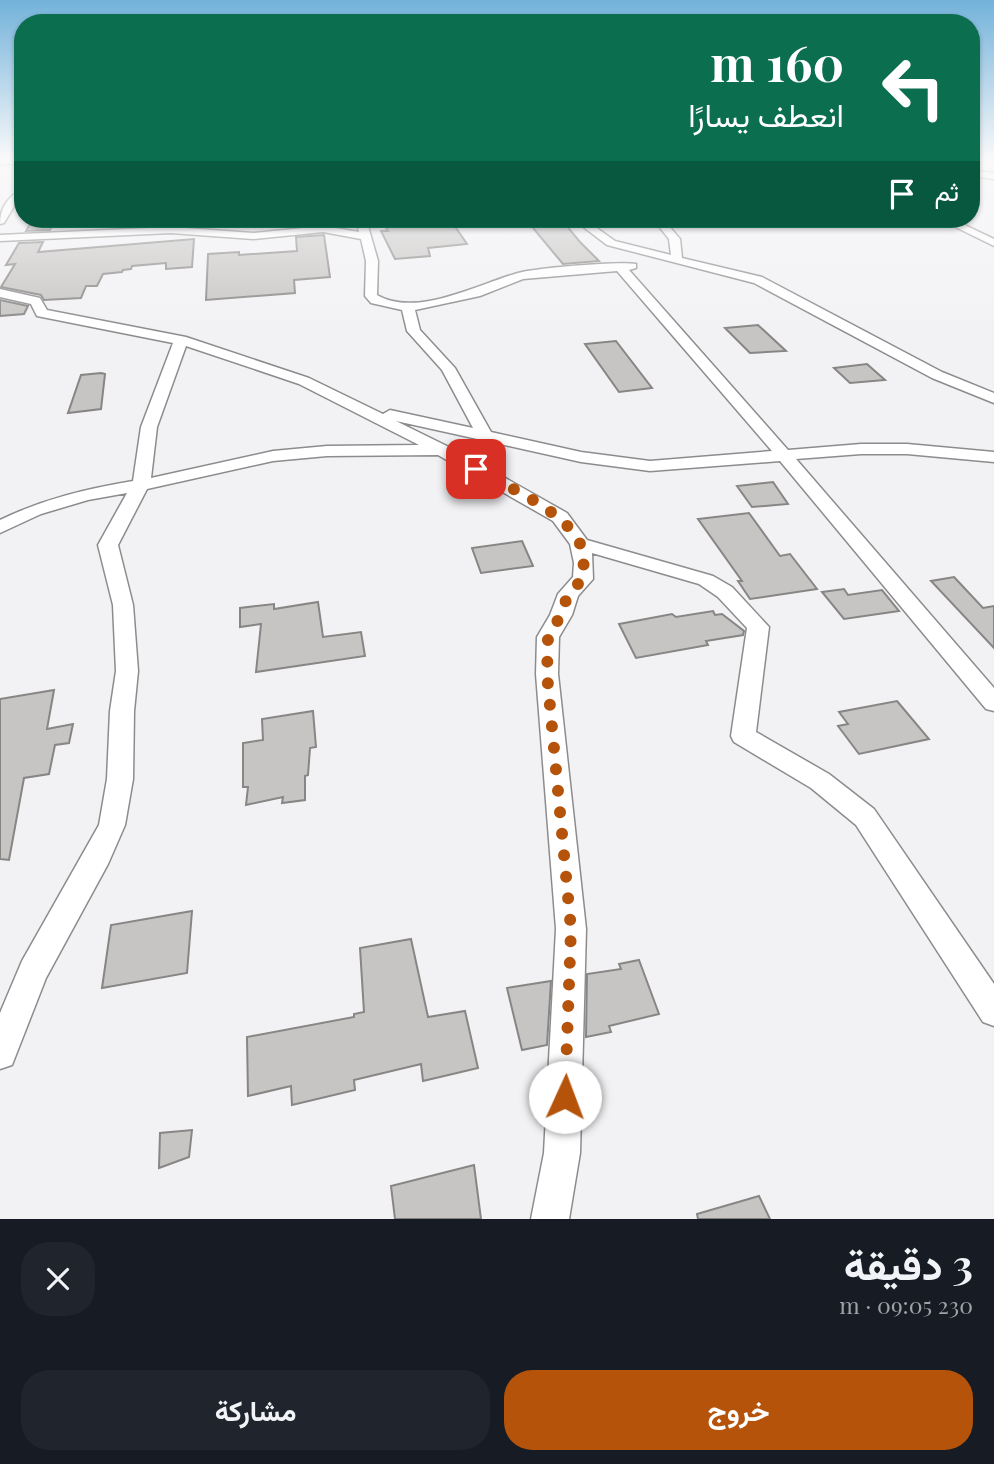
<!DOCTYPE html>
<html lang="ar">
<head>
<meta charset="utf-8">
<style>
  :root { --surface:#171b24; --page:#20242c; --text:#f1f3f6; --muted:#9ea1a6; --accent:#b45309 }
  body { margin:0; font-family:"Playfair Display",Vazirmatn,serif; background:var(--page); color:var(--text); direction:rtl; height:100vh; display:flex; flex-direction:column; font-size:26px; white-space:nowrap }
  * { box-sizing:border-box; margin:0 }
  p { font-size:23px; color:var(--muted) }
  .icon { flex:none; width:38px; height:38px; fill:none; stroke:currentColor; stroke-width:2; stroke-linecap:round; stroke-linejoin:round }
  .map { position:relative; height:1219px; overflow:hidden; direction:ltr }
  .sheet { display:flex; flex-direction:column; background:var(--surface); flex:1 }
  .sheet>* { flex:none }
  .guide { position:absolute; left:14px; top:14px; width:966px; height:214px; border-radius:28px; box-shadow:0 2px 5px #0004; direction:rtl; background:#0b6e4f; color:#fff; overflow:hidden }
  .pin { position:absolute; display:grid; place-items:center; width:60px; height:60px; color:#fff; margin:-30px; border-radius:14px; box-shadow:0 4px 10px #0006 }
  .me { position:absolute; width:77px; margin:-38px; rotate:2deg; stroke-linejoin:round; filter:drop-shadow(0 0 5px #0008) }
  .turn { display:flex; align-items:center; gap:24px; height:147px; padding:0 21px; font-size:32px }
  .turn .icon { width:91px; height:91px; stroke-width:2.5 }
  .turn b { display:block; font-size:49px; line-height:60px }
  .then { display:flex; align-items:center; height:66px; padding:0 21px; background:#0003; gap:14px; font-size:26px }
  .round { display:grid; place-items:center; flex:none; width:74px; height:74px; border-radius:28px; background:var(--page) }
  .headline { display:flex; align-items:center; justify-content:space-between; height:119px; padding:0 21px }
  h1 { font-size:42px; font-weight:700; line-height:52px }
  .cta { display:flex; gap:14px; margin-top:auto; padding:14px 21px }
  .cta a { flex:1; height:80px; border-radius:28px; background:var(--accent); color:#fff; font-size:28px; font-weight:700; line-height:80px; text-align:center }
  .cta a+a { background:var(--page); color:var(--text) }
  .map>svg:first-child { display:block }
  .building { fill:#c7c5c3; stroke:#888684; stroke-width:2 }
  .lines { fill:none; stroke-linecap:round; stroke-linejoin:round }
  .minor-casing { stroke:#8c8c8e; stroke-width:3 }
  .minor { fill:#fff; fill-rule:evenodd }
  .route { stroke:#b45309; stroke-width:12; stroke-dasharray:0 21.6 }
</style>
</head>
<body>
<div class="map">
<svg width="994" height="1219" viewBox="0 0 994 1219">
  <rect width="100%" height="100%" fill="#f2f2f5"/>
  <g class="building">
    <path d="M561,219L580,242L599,261L563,264L528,222Z"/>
    <path d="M55,220L50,230L26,231L31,222Z"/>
    <path d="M452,222L467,244L428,248L430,256L395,259L381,231H388L385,226Z"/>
    <path d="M324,235L330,277L294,280L295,293L206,300L208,254L239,252V255L297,251L296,237Z"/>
    <path d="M194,239L192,267L166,269V263L132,266L131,269L123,270L122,272L103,274L97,286H86L81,298L44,300L41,295L1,287L15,264L6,265L19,243L43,242L38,252Z"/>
    <path d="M0,300L28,306L24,314L0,316Z"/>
    <path d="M758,325L786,351L750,353L725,328Z"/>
    <path d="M616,341L652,388L619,392L585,344Z"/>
    <path d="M867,364L885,380L850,383L834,368Z"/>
    <path d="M101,373L105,374L101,409L68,413L81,375Z"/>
    <path d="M773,482L788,504L752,507L737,486Z"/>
    <path d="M749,513L780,556L790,554L817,589L750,599L738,581H742L698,519Z"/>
    <path d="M522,541L533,566L481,573L472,548Z"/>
    <path d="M954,577L983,608L994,606V648L931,581Z"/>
    <path d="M844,589L848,595L882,590L899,611L844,619L822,592Z"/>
    <path d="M318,602L323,637L361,632L365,656L256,672L261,624L240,627V608L274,604V609Z"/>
    <path d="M713,611L715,615L722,614L744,631L743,635L706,641L708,645L636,658L619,624L672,614L676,617Z"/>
    <path d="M54,690L47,729L73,724L69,743L55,745L49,774L24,778L9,860L0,859V699Z"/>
    <path d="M897,701L929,739L859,754L838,726L848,724L839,712Z"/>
    <path d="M313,711L316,747L310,748L308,775L305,776V800L282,803L283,797L246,805L248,787H243V743L263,740L262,719Z"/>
    <path d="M192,911L187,973L102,988L111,925Z"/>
    <path d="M411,939L428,1017L465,1011L478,1068L423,1081L421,1064L354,1080L355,1090L292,1105L291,1086L248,1096L247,1037L354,1017V1014L364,1012L360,948Z"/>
    <path d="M639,960L659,1014L609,1026L611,1032L586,1037L587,974L621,969L619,964Z"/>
    <path d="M551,981L547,1045L522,1050L507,988Z"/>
    <path d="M192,1130L189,1157L159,1168L160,1133Z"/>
    <path d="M474,1165L481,1219H395L391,1186Z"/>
    <path d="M759,1196L770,1219H698L697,1214Z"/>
  </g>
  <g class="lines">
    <g class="minor-casing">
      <g id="minor">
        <rect x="0" y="160" width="23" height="4"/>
        <path d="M971,170L994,173V179L971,176Z"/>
        <path d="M23,189V197L16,203L4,223L0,224C0,208 8,196 23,189Z"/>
        <path d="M356,219H366L378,261L377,295C416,318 478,284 518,273C536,268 620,261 636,264V268L629,270L788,450L861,444H907L994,452V462L907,454H861L796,459L994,688V711L986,709L780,461L650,471L581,462L396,421L461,453L567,513L587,540L713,576L732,587L769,627L756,732L829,774L874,809L994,984V1026L983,1022L856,825L811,788L734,742L731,736L747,628L718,597L699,584L592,553L593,579L578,596L572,615L559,637L558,674L586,929L580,1153L569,1219H531L544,1153L556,929L536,674L537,637L550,615L558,594L573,577L574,563L570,544L553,521L438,455L327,456L273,461L147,489L118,545L133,605L138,671L134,711L133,779L125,825L108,864L46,978L12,1065L0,1069V1013L22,961L99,825L107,779L110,711L116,671L113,605L98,545L127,493L88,500L41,514L0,533V520C43,499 86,489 133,481L141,427L173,343L37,316L31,304L0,297V289L40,298L47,310L186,337L309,378L383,414L390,410L473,428L442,370L407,331L402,310L371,303L365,296L366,261L361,239L323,232L253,239L171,233L0,241V235L171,227L253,233L323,226L359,232ZM617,271L772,451L650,461L581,452L491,432L455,368L420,330L415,310L480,296L523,279ZM186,346L299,384L419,445L327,446L273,451L151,478L157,427Z"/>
        <path d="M573,219H584L615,241L671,255L669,239L653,219H663L680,239L682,258L762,277L942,372L994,393V403L932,378L754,283L607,245Z"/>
        <path d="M939,219H952L994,239V246Z"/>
      </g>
    </g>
    <use href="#minor" class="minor"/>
  </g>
  <linearGradient id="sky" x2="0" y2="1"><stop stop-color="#73b2da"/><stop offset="0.48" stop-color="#f9f9fa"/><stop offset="1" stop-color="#f9f9fa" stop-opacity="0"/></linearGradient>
  <rect width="994" height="330" fill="url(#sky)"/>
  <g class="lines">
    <path class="route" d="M476,469C507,487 568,512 581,546C584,556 584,568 583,579L568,594L561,615L548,637L547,674L571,929L565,1097"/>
  </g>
</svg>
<div class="pin" style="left:476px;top:469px;background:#d93025"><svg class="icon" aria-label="arrive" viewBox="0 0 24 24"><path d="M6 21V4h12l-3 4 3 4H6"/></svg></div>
<svg class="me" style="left:565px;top:1097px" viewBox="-20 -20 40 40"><circle r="19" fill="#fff"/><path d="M0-13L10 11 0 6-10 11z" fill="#b45309"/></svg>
<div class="guide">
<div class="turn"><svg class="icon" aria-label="left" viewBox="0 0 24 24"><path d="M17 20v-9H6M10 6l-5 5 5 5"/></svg><div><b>160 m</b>انعطف يسارًا</div></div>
<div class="then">ثم<svg class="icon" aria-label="arrive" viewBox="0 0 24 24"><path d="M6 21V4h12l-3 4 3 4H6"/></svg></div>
</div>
</div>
<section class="sheet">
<div class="headline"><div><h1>3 دقيقة</h1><p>230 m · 09:05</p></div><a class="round"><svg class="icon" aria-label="close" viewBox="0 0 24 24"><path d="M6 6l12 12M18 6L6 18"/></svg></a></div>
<div class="cta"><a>خروج</a><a>مشاركة</a></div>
</section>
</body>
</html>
